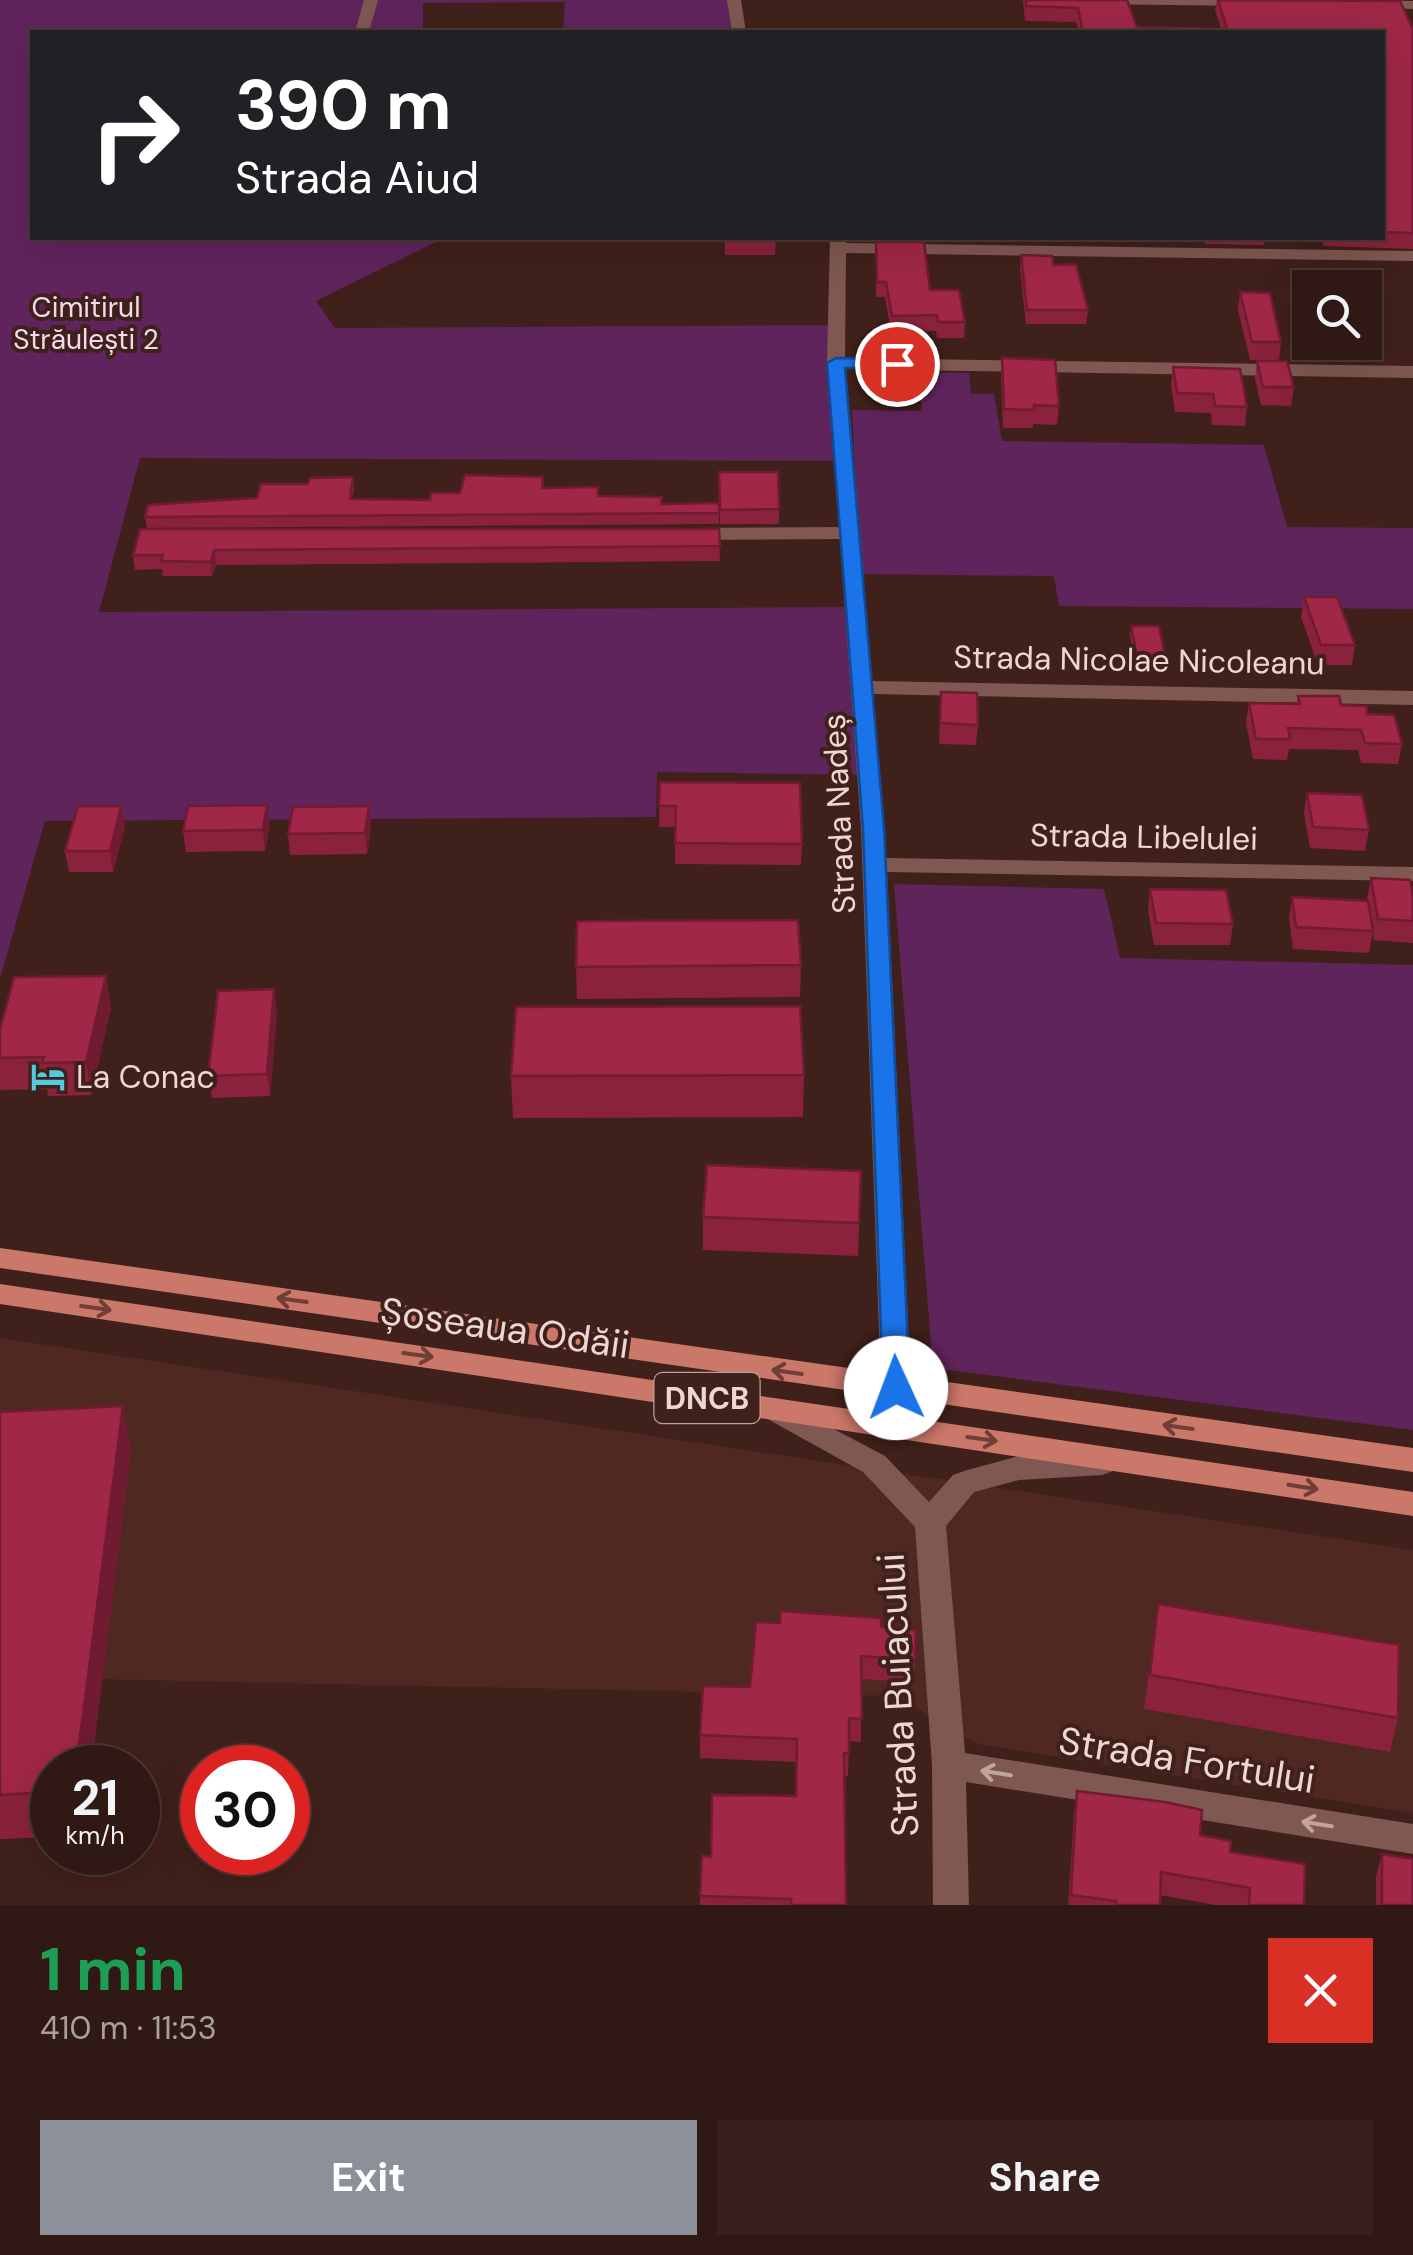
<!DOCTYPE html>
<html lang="en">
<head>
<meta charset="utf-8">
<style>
  :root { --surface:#301814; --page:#38211d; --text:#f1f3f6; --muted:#a8a0a0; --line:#4b3734; --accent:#8c9099 }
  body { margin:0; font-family:"DM Sans",sans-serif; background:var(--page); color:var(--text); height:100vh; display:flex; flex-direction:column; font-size:38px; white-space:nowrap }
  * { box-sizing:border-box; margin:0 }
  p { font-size:32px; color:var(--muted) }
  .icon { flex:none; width:55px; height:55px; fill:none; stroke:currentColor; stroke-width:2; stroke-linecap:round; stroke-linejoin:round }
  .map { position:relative; height:1905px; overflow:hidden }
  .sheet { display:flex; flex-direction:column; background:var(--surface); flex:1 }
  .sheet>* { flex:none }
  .banner { position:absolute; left:30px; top:30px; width:1355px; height:210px; border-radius:0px; box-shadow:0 10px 40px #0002,0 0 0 2px var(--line); background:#202124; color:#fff; overflow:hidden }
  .fabs { position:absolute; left:1292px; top:270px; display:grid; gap:20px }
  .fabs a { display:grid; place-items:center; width:90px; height:90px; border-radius:0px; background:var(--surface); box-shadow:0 10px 40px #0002,0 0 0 2px var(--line); font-size:50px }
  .speed { position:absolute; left:30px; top:1745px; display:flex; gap:20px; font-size:50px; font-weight:700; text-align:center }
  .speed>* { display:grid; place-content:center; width:130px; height:130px; border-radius:50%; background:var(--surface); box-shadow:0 10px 40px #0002,0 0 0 2px var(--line); line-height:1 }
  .speed small { font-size:25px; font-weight:400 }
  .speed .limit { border:15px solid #d22; background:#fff; color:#111 }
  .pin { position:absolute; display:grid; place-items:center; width:85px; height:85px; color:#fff; margin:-42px; border:5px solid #fff; border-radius:50%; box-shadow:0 2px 10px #0007 }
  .me { position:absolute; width:110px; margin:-55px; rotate:358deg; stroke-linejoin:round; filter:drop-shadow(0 0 8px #0008) }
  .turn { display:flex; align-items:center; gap:35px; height:210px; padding:0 40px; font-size:45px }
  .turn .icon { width:130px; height:130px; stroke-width:2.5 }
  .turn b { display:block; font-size:70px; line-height:85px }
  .round { display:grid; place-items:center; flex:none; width:105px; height:105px; border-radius:0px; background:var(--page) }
  .summary { display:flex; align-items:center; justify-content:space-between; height:170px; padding:0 40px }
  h1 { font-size:60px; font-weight:700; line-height:75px; color:#1e9e55 }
  .action { display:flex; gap:20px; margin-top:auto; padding:20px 40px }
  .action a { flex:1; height:115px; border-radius:0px; background:var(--accent); color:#fff; font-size:40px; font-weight:700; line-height:115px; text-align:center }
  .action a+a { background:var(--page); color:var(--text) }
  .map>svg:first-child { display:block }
  .built { fill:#4f2822 }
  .green { fill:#60245c }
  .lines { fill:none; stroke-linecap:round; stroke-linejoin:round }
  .minor { fill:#7e5851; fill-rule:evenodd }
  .primary { fill:#cb7769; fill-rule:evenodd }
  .wall { fill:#8a223d }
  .shaded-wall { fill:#701b32 }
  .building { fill:#a02747; stroke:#701b32; stroke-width:2.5 }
  .oneway { stroke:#713e36 }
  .oneway2 { stroke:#c1a49f }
  .route { fill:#1a73e8; stroke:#114b97; stroke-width:2.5 }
  .labels { text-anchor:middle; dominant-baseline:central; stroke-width:8; stroke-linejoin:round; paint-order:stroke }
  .far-park-label { font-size:28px; fill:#f1d9ee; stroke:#40201a }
  .shield { fill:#40201a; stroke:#baa09c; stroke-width:2.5 }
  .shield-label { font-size:30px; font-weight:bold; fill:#eed7d3 }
  .street-label { font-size:32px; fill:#eed7d3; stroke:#40201a }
  .poi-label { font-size:32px; fill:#eed7d3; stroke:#40201a; text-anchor:start }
  .near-street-label { font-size:38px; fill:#eed7d3; stroke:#40201a }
</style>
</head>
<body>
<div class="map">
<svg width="1413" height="1905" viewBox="0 0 1413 1905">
  <rect width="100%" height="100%" fill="#40201a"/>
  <path class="built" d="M0,1338L1413,1550V1813L977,1744L896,1696L0,1677Z"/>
  <g class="green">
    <path d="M0,0H734L739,32H563L565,2L423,3V32H476H32V238H444L316,301L335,328L831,325L843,461L140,458L99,612L853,607L870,775L657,772L656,817L45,821L0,979Z"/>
    <path d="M919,373H969L971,394H994L1002,441L1264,445L1287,527L1413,528V609L1059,606L1054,576L860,574L852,410L922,411Z"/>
    <path d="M894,884L1104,889L1120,958L1413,965V1430L933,1368Z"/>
  </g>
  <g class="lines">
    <g class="minor">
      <path d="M364,0H378L369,32H355Z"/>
      <path d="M727,0H741L746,32H732Z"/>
      <path d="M1084,0H1254L1255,2L1248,6L1091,4Z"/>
      <path d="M1367,0L1413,1V9L1363,7L1361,4Z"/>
      <path d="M830,238H846V243L1413,251V261L846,253L845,358L1413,366V378L846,369L872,681L1413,691V705L873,694L886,858L1413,867V881L887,872L911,1388L907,1396L896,1399L885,1396L881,1388L861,828L840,539L688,540L678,534L688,528L839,527L827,363Z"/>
      <path d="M775,1398L885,1456L929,1502L953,1475L964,1471L1019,1456L1102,1451L1113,1455L1117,1463L1113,1471L1102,1475L1019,1480L974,1492L946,1526L965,1753L1413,1824V1854L966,1782L969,1905H933L932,1765L915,1527L863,1472L764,1417L760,1409L764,1401Z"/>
    </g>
    <g class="primary">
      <path d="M0,1248L1413,1448V1472L0,1268Z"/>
      <path d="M0,1284L1413,1492V1516L0,1304Z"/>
    </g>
  </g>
  <g class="wall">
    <path d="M1023,0H1127L1137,27L1221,29L1215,10L1217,0H1359L1413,29V249L1324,246L1321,238H1382V32H1079L1076,22L1025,21Z"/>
    <path d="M725,238H776L775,255H725Z"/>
    <rect x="874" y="238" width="48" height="2"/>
    <path d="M1204,238H1265L1264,245L1205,244Z"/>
    <path d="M876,242L965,322L964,338H937L936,331L891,332L885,297H876Z"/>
    <path d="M1021,255L1054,265L1088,310L1086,324H1026L1020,269Z"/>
    <path d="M1240,292L1281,342L1279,360H1250L1238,310Z"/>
    <path d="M1002,358L1059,406L1057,425L1033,424V428H1003L1001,377Z"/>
    <path d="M1257,361L1294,387L1291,406L1261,405L1255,379Z"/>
    <path d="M1173,367L1247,407L1245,426L1212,425L1211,413L1175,412L1171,385Z"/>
    <path d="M719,472L779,509V524H720Z"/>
    <path d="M353,477L354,488L352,499L430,500L543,477L544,488L598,496L661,504L719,503V524L147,528L145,517L257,498L308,484Z"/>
    <path d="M140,529H719L720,561L216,565L212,576H163L162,569L135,570L133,555Z"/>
    <path d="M1304,597L1355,645L1352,665H1318L1301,617Z"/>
    <path d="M1131,626L1165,656L1164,666H1136L1130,636Z"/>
    <path d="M941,692L978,725L976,745L939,744Z"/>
    <path d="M1298,696L1341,705L1367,714L1402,744L1398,764L1361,763L1358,750L1289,749L1287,760L1253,759L1246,723L1249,703L1296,704Z"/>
    <path d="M660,782L802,844L801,865L675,864V827H659Z"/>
    <path d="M1307,793L1369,830L1365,851L1310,848L1304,813Z"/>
    <path d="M121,806L125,827L113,872H69L65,851Z"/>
    <path d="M369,806L371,827L367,854L290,855L288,834Z"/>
    <path d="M270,826L265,851L186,852L183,831Z"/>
    <path d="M1371,878L1413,897V943L1374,940L1367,899Z"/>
    <path d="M1150,889L1233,924L1230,945H1154L1148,910Z"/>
    <path d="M1292,897L1373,931L1369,953L1293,949L1289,918Z"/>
    <path d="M801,965L800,997L577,999L576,967Z"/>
    <path d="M106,976L111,1008L91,1095L48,1096L47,1089L0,1090V1029Z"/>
    <path d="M277,1011L270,1096L212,1098L208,1076Z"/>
    <path d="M804,1075L803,1117L513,1118L511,1076Z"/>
    <path d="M861,1171L858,1256L703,1250V1217Z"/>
    <path d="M0,1412L131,1450L91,1768H52V1837L0,1839Z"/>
    <path d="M1158,1604L1398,1718L1390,1752L1144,1709Z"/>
    <path d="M881,1627L915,1660L913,1682L861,1679V1742L849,1741L848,1776H844L846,1905H700V1896L711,1857L795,1796L796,1762L700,1758V1735L750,1687Z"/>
    <path d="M1077,1791L1200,1835L1230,1852L1304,1905H1215L1160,1895V1905H1068L1074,1814Z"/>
    <path d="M1382,1854L1413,1905H1376V1877Z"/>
  </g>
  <g class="shaded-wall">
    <path d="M214,550L216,565L212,576L211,562Z"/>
    <path d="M267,805L270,826L265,851L263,830Z"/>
    <path d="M121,806L125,827L113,872L110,851Z"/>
    <path d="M369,806L371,827L367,854L365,833Z"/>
    <path d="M106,976L111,1008L91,1095L86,1062Z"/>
    <path d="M274,989L277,1011L270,1096L267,1074Z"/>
    <path d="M123,1406L131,1450L91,1768H76Z"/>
  </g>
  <g class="building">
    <path d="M1026,0H1127L1137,27L1227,29L1218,0L1400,1L1413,29V233L1382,232V32H1083L1078,8L1026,6Z"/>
    <path d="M876,242H924L930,290H959L965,322H938L937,315L892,316L886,282H877Z"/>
    <path d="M1021,255L1052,256L1054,265L1076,264L1088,310H1027Z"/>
    <path d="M1240,292L1270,293L1281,342H1252Z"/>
    <path d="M1002,358L1055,360L1059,406L1034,405V410L1004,409Z"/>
    <path d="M1257,361H1287L1294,387H1263Z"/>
    <path d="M1173,367L1240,369L1247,407L1215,406L1213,394L1177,393Z"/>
    <path d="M719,472H778L779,509L720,510Z"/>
    <path d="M465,475L543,477L542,488L598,487V496L662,497L661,504L719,503V513L145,517L148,505L257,498L261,484H308L310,478L353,477L350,499L430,500L431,493H460Z"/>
    <path d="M140,529H719L720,546L214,550L211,562L161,561L163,555H133Z"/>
    <path d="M1304,597H1337L1355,645H1321Z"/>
    <path d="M1131,626H1159L1165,656H1137Z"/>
    <path d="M941,692L977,693L978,725L940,723Z"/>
    <path d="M1298,696H1339L1341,705L1367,706V714L1394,715L1402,744L1365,743L1361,730L1288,728L1290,739H1256L1249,703L1300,704Z"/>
    <path d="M660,782L800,783L802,844L675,843L676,806H659Z"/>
    <path d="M1307,793L1362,795L1369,830L1313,827Z"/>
    <path d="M267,805L263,830L183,831L188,806Z"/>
    <path d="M78,806H121L110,851H65Z"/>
    <path d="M369,806L365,833L288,834L293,807Z"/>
    <path d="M1371,878L1410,880L1413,897V921L1378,919Z"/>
    <path d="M1150,889L1226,890L1233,924L1156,923Z"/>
    <path d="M1292,897L1368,901L1373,931L1296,927Z"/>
    <path d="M798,920L801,965L576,967L577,921Z"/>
    <path d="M106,976L86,1062L42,1063L44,1057L0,1058V1029L14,977Z"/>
    <path d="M274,989L267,1074L208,1076L218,991Z"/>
    <path d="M800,1006L804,1075L511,1076L516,1007Z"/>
    <path d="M707,1165L861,1171L859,1223L703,1217Z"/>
    <path d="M123,1406L76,1768H52V1792L0,1795V1412Z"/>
    <path d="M1158,1604L1399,1645L1398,1718L1150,1675Z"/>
    <path d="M780,1611L881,1618V1627L916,1630L915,1660L861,1656L862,1719L849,1718V1753H844L846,1905H791V1899L700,1896L702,1856L711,1857L712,1795L796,1796L797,1739L700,1735L703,1686L750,1687L756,1622L780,1623Z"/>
    <path d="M1077,1791L1165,1802L1202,1810L1200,1835L1231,1841L1230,1852L1305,1864L1304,1905H1249L1250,1888L1161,1872L1160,1905H1116V1901L1071,1895Z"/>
    <path d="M1382,1854L1413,1859V1905H1382Z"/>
  </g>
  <defs><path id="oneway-shaft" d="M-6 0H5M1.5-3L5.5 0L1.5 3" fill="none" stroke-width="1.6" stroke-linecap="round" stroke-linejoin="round" transform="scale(2.5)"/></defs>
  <g class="oneway">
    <use href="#oneway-shaft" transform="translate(292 1300) rotate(-172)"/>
    <use href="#oneway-shaft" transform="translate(96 1308) rotate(8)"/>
    <use href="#oneway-shaft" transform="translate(418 1355) rotate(8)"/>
    <use href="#oneway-shaft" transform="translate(787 1372) rotate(-172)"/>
    <use href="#oneway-shaft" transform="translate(1178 1427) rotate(-172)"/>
    <use href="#oneway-shaft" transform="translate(982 1439) rotate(8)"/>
    <use href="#oneway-shaft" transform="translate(1303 1487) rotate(9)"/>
  </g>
  <g class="oneway2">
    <use href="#oneway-shaft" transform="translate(996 1773) rotate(-171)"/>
    <use href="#oneway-shaft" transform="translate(1317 1824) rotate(-171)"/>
  </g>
  <path class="route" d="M897,359L903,361V368H845L884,828L910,1388L906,1395H887L883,1388L863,828L827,363L836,358Z"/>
  <defs>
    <g id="hotel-bare" transform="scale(2.7)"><path d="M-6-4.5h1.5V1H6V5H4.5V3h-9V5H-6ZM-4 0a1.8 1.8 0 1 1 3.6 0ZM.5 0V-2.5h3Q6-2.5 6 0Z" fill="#54cade" stroke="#40201a" stroke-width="2.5" paint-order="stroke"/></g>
  </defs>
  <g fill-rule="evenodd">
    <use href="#hotel-bare" x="48" y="1077"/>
  </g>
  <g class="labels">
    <g class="far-park-label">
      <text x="86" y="307">Cimitirul<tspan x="86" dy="32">Străulești 2</tspan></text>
    </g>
    <rect class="shield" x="654.5" y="1373" width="105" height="50" rx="8"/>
    <g class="shield-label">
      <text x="707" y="1398">DNCB</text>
    </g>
    <g class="street-label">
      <text transform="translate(1139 660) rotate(1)">Strada Nicolae Nicoleanu</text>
      <text transform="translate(839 814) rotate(-93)">Strada Nadeș</text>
      <text transform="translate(1144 837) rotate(1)">Strada Libelulei</text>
    </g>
    <g class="poi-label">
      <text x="76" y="1077">La Conac</text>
    </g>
    <g class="near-street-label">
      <text transform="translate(505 1328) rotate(8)">Șoseaua Odăii</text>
      <text transform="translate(898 1695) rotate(-93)">Strada Buiacului</text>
      <text transform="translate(1187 1760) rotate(9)">Strada Fortului</text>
    </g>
  </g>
</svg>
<div class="fabs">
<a><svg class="icon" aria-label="search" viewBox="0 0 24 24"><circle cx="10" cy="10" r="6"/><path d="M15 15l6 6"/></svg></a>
</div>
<div class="speed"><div>21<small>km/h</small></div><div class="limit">30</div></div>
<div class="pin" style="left:897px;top:364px;background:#d93025"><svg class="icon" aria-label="arrive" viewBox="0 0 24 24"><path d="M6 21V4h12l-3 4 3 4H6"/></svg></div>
<svg class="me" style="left:896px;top:1388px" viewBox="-20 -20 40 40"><circle r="19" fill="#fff"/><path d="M0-13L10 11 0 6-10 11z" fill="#1a73e8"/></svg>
<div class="banner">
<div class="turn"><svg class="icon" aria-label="right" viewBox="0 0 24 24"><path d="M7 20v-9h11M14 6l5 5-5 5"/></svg><div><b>390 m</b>Strada Aiud</div></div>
</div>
</div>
<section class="sheet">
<div class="summary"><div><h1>1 min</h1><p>410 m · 11:53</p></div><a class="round" style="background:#d93025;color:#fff"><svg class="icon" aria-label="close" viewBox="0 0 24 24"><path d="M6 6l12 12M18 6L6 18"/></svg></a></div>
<div class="action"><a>Exit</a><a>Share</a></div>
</section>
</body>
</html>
